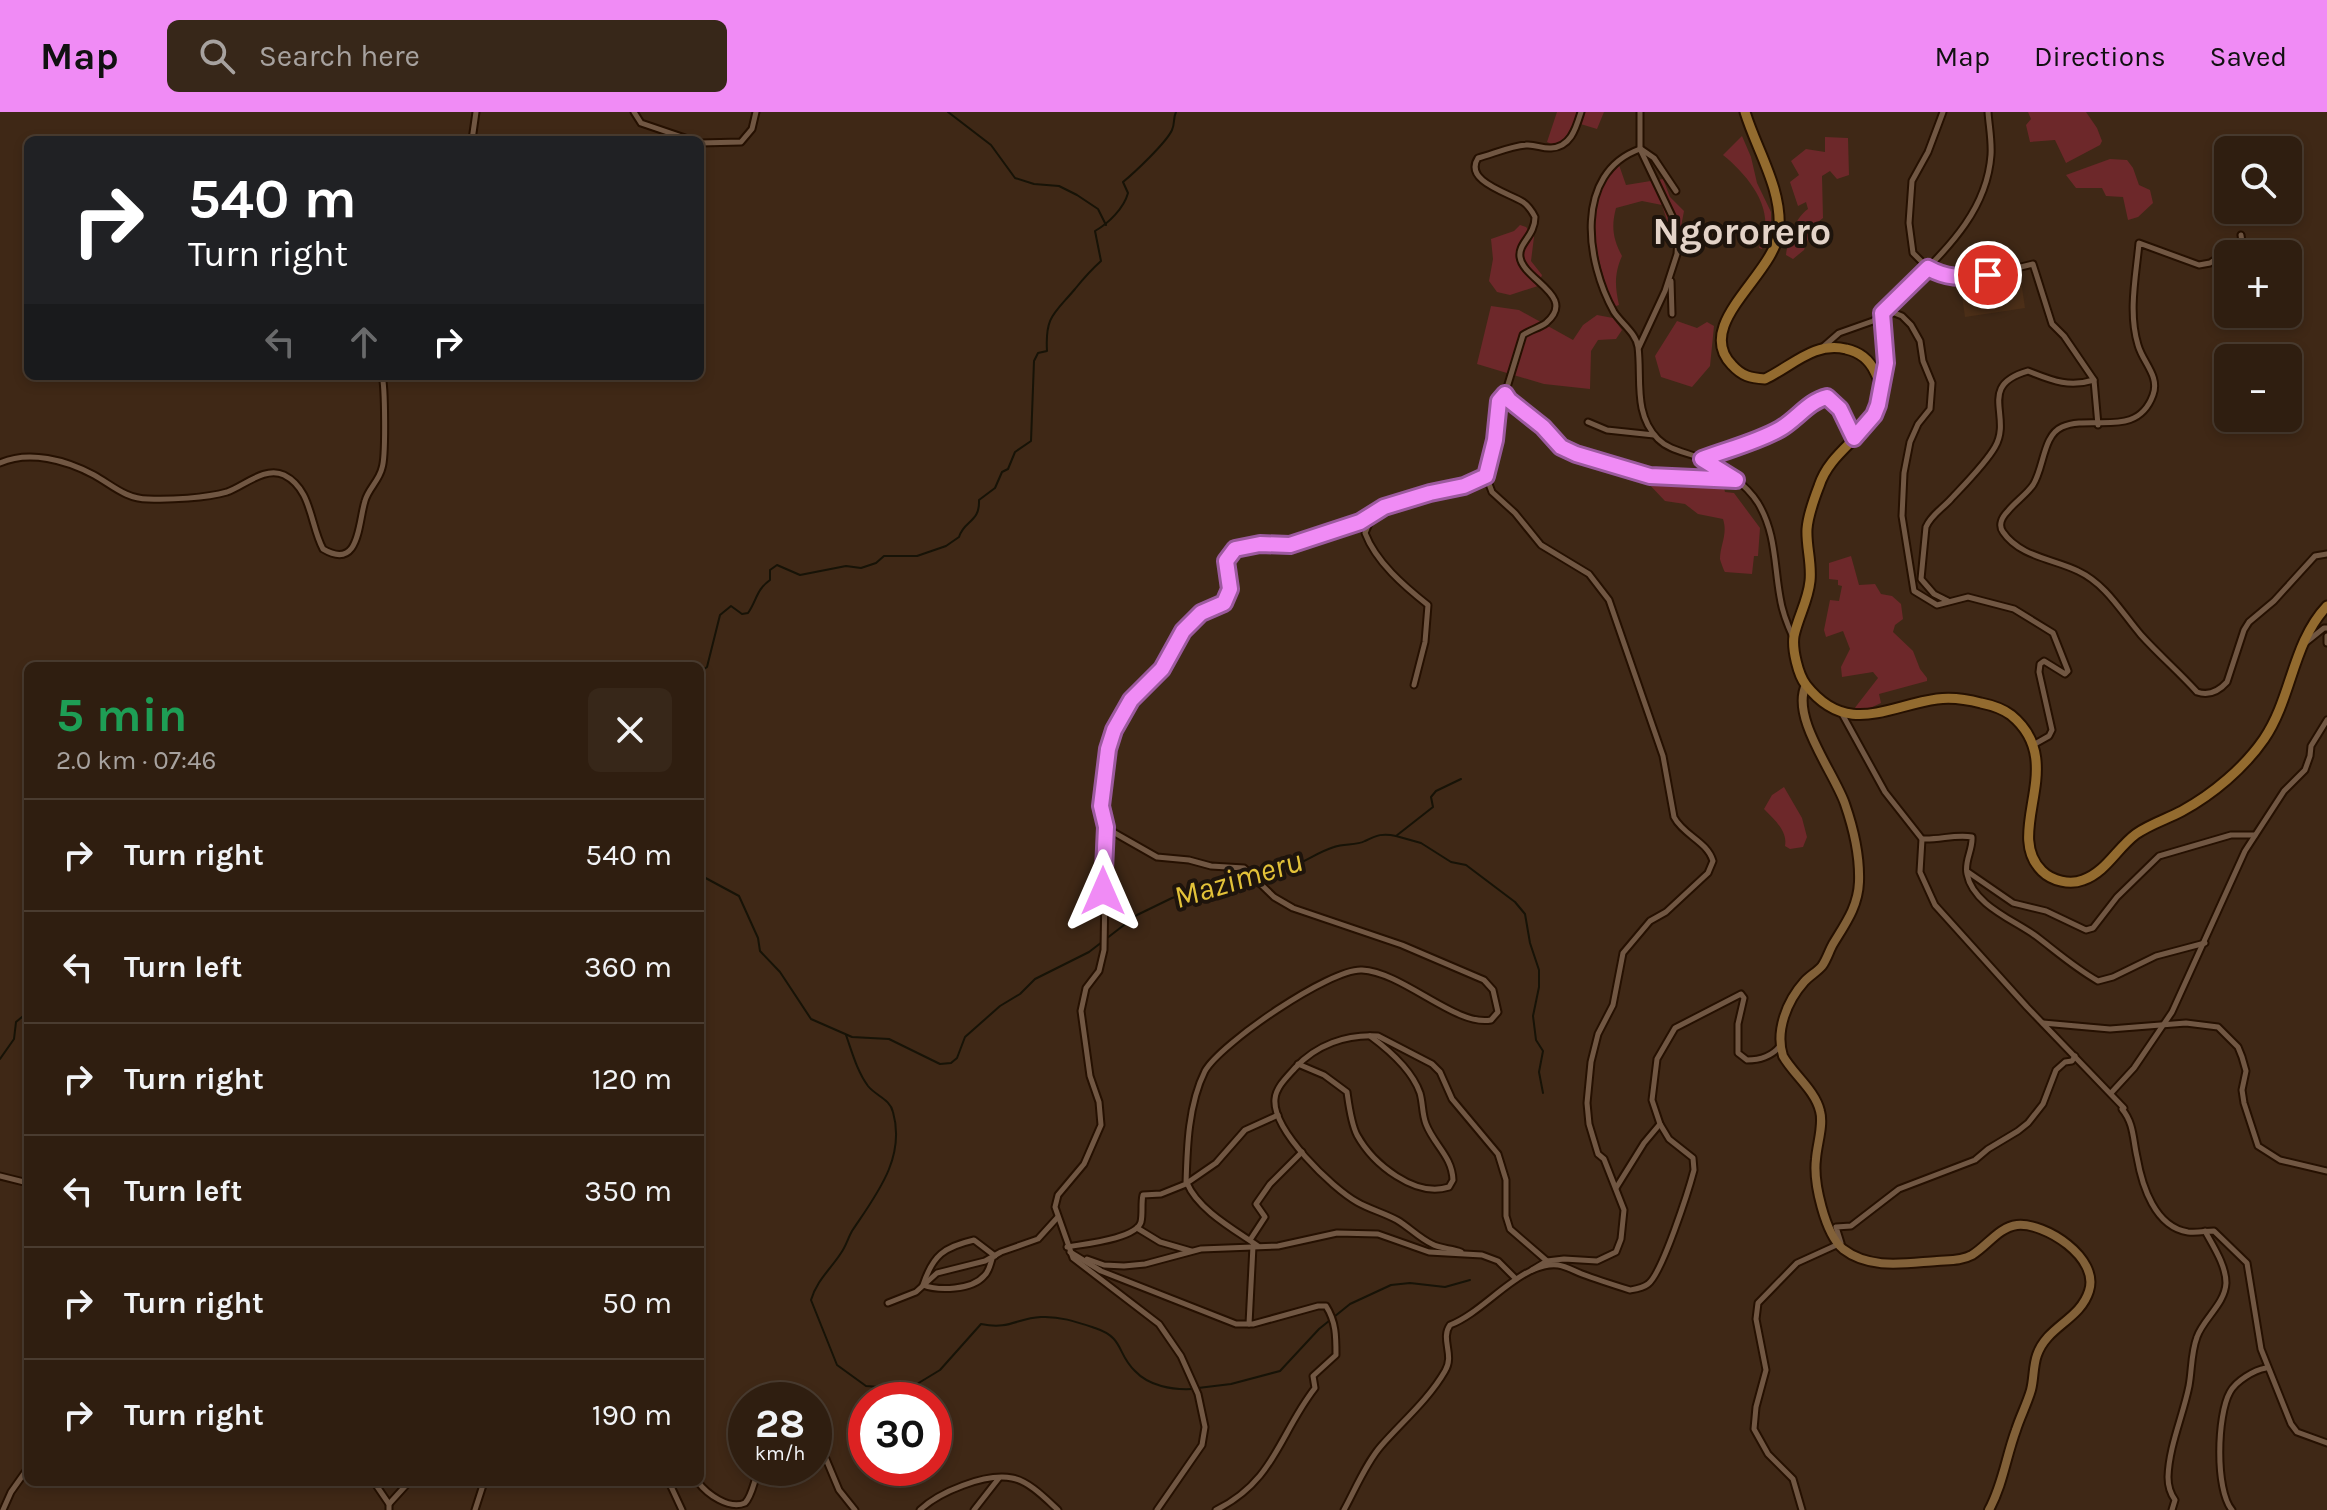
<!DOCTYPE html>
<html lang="en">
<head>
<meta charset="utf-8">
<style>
  :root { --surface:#2f1e10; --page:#372719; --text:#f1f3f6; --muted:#a7a29f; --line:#4a3c30; --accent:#f08bf5 }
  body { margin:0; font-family:Karla,sans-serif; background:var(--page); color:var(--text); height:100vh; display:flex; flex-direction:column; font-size:30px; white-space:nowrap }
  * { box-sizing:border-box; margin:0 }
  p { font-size:26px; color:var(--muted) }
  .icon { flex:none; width:44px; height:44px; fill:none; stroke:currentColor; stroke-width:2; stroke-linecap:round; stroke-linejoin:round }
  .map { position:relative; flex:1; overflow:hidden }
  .panel { position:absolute; left:24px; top:550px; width:680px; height:824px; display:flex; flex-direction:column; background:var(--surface); border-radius:12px; box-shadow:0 4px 12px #0003,0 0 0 2px var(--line) }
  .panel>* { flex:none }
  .top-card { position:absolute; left:24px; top:24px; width:680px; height:244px; border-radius:12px; box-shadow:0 4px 12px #0003,0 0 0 2px var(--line); background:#202124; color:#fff; overflow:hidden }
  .buttons { position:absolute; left:2214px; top:24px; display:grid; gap:16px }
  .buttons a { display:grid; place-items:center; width:88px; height:88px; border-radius:12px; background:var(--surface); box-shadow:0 4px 12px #0003,0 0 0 2px var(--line); font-size:40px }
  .speed { position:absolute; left:728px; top:1270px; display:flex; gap:16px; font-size:40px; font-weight:700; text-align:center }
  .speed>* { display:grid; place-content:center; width:104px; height:104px; border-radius:50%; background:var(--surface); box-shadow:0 4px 12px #0003,0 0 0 2px var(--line); line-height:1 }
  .speed small { font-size:20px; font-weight:400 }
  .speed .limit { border:12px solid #d22; background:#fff; color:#111 }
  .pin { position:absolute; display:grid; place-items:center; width:68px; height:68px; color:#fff; margin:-34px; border:4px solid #fff; border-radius:50%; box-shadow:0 2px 8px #0007 }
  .me { position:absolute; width:88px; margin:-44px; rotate:0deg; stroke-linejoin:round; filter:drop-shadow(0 0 6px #0008) }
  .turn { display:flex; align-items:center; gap:28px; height:168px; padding:0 32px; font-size:36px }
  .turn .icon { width:104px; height:104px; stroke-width:2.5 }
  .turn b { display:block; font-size:56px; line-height:68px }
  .lanes { display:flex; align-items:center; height:76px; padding:0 32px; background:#0003; justify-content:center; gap:40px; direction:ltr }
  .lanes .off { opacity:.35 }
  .round { display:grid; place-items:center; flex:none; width:84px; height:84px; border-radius:12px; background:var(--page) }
  .overview { display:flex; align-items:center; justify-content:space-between; height:136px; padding:0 32px }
  h1 { font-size:48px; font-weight:700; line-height:60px; color:#1e9e55 }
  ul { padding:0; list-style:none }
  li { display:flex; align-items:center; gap:24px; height:112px; padding:0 32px; border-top:2px solid var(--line) }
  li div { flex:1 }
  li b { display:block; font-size:30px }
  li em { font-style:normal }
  header { display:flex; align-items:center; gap:48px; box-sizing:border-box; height:112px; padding:0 40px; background:var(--accent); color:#111 }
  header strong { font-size:38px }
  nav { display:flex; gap:44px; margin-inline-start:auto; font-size:28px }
  .search { width:560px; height:72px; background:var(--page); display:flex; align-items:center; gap:20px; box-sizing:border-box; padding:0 28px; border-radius:12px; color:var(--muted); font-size:30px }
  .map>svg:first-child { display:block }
  .built { fill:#4c2f18 }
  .green { fill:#6d282a }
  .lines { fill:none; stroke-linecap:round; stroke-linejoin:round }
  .stream { stroke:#171307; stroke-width:2 }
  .minor-casing { stroke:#251001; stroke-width:9 }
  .secondary-casing { stroke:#251001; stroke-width:12 }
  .primary-casing { stroke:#251001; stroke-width:13 }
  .minor { stroke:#715743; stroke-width:5 }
  .secondary { stroke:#826139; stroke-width:8 }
  .primary { stroke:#936b2f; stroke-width:9 }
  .route-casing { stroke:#9c5a9f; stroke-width:20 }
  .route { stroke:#f08bf5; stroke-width:14 }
  .labels { text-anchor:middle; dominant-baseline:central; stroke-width:8; stroke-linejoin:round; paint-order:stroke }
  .water-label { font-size:32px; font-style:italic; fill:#e3c239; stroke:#1e140c }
  .district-label { font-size:38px; font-weight:bold; fill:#e3d3c8; stroke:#1e140c }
</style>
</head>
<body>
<header>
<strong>Map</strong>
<div class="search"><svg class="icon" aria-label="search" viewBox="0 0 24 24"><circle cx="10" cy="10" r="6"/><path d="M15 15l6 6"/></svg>Search here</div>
<nav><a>Map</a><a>Directions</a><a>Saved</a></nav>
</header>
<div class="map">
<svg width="2327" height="1398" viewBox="0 0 2327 1398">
  <rect width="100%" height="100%" fill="#3f2816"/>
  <path class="built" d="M2020,162L2025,196L1965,205L1960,170Z"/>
  <g class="green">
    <path d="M1557,0H1604L1597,17L1574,10L1564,28L1554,33L1547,30Z"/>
    <path d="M2028,0H2086L2097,16L2102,29L2100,33L2066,51L2055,28L2030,30L2026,13L2031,7Z"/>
    <path d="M1742,24L1751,45L1757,71L1771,100V112L1762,137L1759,136C1761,131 1764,124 1765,118C1769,88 1744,60 1723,43Z"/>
    <path d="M1825,25L1848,26L1849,63L1837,67L1830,59L1822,64L1823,106L1813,114L1804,138L1793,147L1786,143C1788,127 1795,106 1808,97L1806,90L1798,94L1790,70L1799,63L1791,49L1806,37L1825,40Z"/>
    <path d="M2110,47L2127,48L2133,56L2139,73L2150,78L2153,91L2138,105L2128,108L2123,85L2106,84L2102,76H2076L2066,63Z"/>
    <path d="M1619,53L1626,73L1663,67L1670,85L1684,99L1680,120L1673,127L1662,93L1642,89L1616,96C1611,115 1613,127 1622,144C1614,162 1615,175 1619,193L1613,195C1598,148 1577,93 1619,53Z"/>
    <path d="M1520,113L1526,115L1534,125L1531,149L1542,163L1538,174L1510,183L1497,180L1489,169L1493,147L1491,127L1514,119Z"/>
    <path d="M1491,194L1519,198L1573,228L1583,213L1597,203L1613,206L1622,218L1616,227L1598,228L1591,239L1590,277L1544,272L1477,252Z"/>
    <path d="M1677,209L1697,216L1707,210L1714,214L1710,254L1692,275L1661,265L1655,244Z"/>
    <path d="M1690,369L1723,372L1725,380L1734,381L1760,416L1758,444H1754L1752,462L1725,460C1724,459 1720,448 1720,447C1720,433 1728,422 1723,407L1698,402L1685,392L1665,389L1647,370Z"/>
    <path d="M1851,444L1859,473L1875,472L1881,482L1892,484L1901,492L1903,507L1895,513L1893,520L1913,539L1920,557L1927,566V569L1879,582L1881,591L1868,597H1854L1878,566L1873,560L1842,565L1841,555L1850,537L1843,519L1826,525L1824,518L1830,488L1839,489L1842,474L1838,473V468L1829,467V451Z"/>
    <path d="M1784,675L1802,706L1807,725L1803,735L1790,737L1785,734C1788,718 1773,707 1764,697L1772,683Z"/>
  </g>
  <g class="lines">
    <g class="stream">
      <path d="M948,0L991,33L1015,66L1034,72L1059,74L1077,83L1098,97L1106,113"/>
      <path d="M700,560L707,555L720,503L731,494L742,502L748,501C757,488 756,478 770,468V458L777,453L800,463L846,454L861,456L876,451L884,444H917L946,434L959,425C964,408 980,411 979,388L995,376L1002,360L1008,357L1015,340L1031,329L1034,249L1038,241L1047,239C1045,204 1054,202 1075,177C1083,167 1091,158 1101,149L1095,119C1109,111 1124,96 1128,81L1123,70C1134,61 1166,31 1172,18C1175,12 1173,6 1176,0"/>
      <path d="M1396,724L1421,731L1451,750L1466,753L1515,790L1525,802L1530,831L1539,858V875L1533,904L1536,928L1543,939L1539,960L1543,981"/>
      <path d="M700,763L739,784L758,826L760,839L780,860L811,907L852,925L889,927L940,952L951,951L957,946L965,925L1000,894L1020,882L1035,867L1089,840L1137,803L1172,786L1188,781L1220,779L1262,756C1291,764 1308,743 1334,735C1344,731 1356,734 1365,729C1377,723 1383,721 1396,724L1433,695L1431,685L1436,679L1461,667"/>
      <path d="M846,923C852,940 857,959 868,974C876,984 890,987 893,1000C906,1046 876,1083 852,1119C848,1126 846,1134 841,1141C830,1158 817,1168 811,1188L837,1253L866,1274L893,1276L917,1272L940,1258L981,1212C1010,1218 1017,1206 1041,1205C1060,1204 1077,1210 1095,1216C1125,1226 1116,1241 1135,1259C1149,1274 1172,1278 1192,1277"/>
      <path d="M0,947L14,927L16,910L28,900"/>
      <path d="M1198,1276L1231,1272L1280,1259L1319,1217L1350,1192L1391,1173L1410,1171L1445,1175L1470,1168"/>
    </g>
    <g class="minor-casing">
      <g id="minor">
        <path d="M634,0L641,11L691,28"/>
        <path d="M1581,0C1576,16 1571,35 1551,36C1543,37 1535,32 1526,33C1511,34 1493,42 1478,46C1463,69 1509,81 1523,90C1529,94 1532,99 1535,105C1535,124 1518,131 1520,145C1523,168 1578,184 1546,211C1539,216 1530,218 1523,223L1505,282L1509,288L1543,315L1561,335L1576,342L1639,360"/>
        <path d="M1943,0L1928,40L1912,69L1909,111L1913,141L1928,156L1944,164L1953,166L1988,163L2033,152L2052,212L2064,224L2094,268L2098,313"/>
        <path d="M472,28L476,0"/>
        <path d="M700,31L741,30L752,17L756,0"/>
        <path d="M1640,37C1573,61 1586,151 1614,200C1621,211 1636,221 1638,235C1642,266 1633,302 1658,327C1670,339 1687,340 1702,347C1723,356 1746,372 1758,391C1776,421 1774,452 1780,485C1782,499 1787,512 1793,525"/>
        <path d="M1641,37L1654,46L1676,79"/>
        <path d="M2241,123L2242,130L2210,151L2199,153L2139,131C2136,164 2128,200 2138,233C2143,251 2160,264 2153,283C2137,327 2092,302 2062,315C2043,323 2044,356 2033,373C2026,383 2015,390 2008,399C2002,405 1998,413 2003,420C2020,445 2054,447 2078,459C2106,472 2122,501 2141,523C2159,543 2179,560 2197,580C2209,584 2219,579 2227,570L2244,518L2249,510L2274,489L2315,444L2327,442"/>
        <path d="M1671,169L1672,202"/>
        <path d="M1887,198L1902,204L1911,213L1920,229L1923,249L1932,271L1930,297L1918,312L1910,330L1904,361L1902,404L1914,479L1937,493L1968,485L2014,497L2053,521L2068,559L2065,562L2044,549L2040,552L2039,560L2052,618L2049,624L2033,633"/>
        <path d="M1639,235L1665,179L1677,142L1678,127L1673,106L1640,37V0"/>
        <path d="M1823,235L1839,221L1873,209L1887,198C1929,151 1986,111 1991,43C1992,29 1989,14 1988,0"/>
        <path d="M1882,271L1886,251L1882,202"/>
        <path d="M1505,282L1499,289L1495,328L1486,364L1492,380L1515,401L1541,433L1589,462L1609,488L1663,644L1674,705C1683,723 1707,729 1713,749L1708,761L1666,800L1650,809L1623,841L1613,893L1598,922L1591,950L1587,991L1589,1012L1598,1042L1604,1047L1624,1098L1621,1127L1616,1140L1597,1149L1564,1147L1547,1149L1532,1158"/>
        <path d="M1588,310L1607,318L1654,323"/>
        <path d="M1703,346C1729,337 1756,330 1780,317C1796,307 1809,289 1827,285L1840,297L1854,325"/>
        <path d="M0,351C29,338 66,348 94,363C112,373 126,387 148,387C170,388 206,386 227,380C244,374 265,354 284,363C312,377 310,413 323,437C360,459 358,411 365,389C368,377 379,369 382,356C386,345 385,273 382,264"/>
        <path d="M1630,353C1656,374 1702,365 1734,368"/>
        <path d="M1372,404L1365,421C1376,450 1404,474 1428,493L1425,530L1414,573"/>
        <path d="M1948,489L1934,482L1921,467L1926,415C1931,403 1942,397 1951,387C1964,373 1986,351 1995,335C2013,304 1976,274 2028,259C2051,268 2068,276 2094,268"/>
        <path d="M2327,524V531"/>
        <path d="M2304,532L2324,516H2327"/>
        <path d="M1841,600L1885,680L1922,727L1920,760L1935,793L2027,895L2124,996L2122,997C2134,1011 2133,1028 2137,1045C2142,1074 2155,1115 2188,1120C2197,1121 2206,1119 2214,1119L2247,1151L2261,1237L2291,1312L2297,1320L2327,1331"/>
        <path d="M1922,727C1940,728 1955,722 1972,725C1973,738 1964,749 1967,762C1973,793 2014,808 2036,824C2057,840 2075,856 2098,869L2113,865L2156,844L2205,831"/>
        <path d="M1968,760L2013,791L2046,799L2086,818L2093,816L2117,785L2159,744L2231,723H2255"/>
        <path d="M2043,911L2110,917L2186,911L2218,915L2238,935L2242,945L2246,959L2242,978L2244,991L2258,1034L2280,1048L2327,1059"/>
        <path d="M1298,952L1324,963L1347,980C1349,994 1351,1011 1357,1023C1373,1052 1415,1086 1449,1075L1453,1068C1452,1044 1434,1033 1426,1012C1422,1002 1423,991 1420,981C1412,958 1389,938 1370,924"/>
        <path d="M2111,981L2134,956L2172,900L2245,739L2284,679L2305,658L2310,644L2311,634L2327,608"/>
        <path d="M0,1064L28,1071"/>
        <path d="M1616,1076L1644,1031L1660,1012"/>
        <path d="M1137,1116L1160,1130L1191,1139"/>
        <path d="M1250,1128L1265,1105L1256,1092L1270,1072L1302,1040"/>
        <path d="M1258,1134C1235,1118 1198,1098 1187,1071L1216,1051L1245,1018L1278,1003"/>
        <path d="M1067,1135C1083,1132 1136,1127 1141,1110C1143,1101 1141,1091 1143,1083L1161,1082L1186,1072C1187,1037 1188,993 1205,959C1220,932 1330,856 1362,858C1403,860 1456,915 1491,908L1498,900L1493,878L1484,868L1402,833L1293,796L1274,785L1244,756L1211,754L1189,748L1157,745L1106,716"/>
        <path d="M1070,1140L1101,1159L1236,1212H1253L1318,1194H1326C1336,1210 1336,1224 1336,1243L1313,1264L1315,1276C1279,1322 1275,1369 1216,1398"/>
        <path d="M1461,1140C1452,1136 1441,1137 1432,1132C1419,1126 1409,1115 1397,1108C1384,1101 1369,1097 1357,1090C1332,1076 1272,1018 1275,987C1276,975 1287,965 1295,956C1316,933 1346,922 1378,924L1432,952L1440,960L1452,987L1498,1042L1506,1068V1104L1510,1117L1547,1149"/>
        <path d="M992,1147C990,1153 989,1160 984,1164C972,1178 939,1179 923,1173C933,1143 944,1135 974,1128L995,1144"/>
        <path d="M1087,1147L1104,1153L1124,1154L1145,1152L1201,1137L1278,1134L1337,1121L1378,1122L1429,1140L1482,1143L1498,1149L1516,1167"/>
        <path d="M888,1191L916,1180L937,1161L985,1149L1001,1140L1038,1127L1057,1106"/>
        <path d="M1249,1212L1253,1134"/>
        <path d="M814,1336L826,1347L839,1378L855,1398"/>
        <path d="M374,1370L389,1392V1398"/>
        <path d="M669,1370L682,1398"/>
        <path d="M698,1370C707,1382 729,1398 745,1391C753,1383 754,1366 760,1356"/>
        <path d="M389,1392L409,1370"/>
        <path d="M3,1398L11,1380L28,1356"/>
        <path d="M475,1398L484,1370"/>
        <path d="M920,1398C939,1380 985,1361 1012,1366C1029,1369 1046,1387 1058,1398"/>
        <path d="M974,1398L999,1366"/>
        <path d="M1157,1398L1202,1333L1205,1315L1198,1282L1181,1244L1159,1212L1073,1146L1055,1095L1058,1083L1084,1052L1101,1013L1099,990L1090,964L1081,899L1086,876L1099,859L1104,838L1106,715L1101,694L1110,629L1123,600L1162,557L1183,519L1201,501L1224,491L1230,477L1226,449C1239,424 1266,439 1288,433C1308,428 1339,418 1359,410C1372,405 1383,395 1397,390C1427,380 1457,378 1486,364"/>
        <path d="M1344,1398C1355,1378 1366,1351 1381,1334C1402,1310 1429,1287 1445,1259C1455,1243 1440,1227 1450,1213C1485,1200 1521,1149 1558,1153C1566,1154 1574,1159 1582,1162C1598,1168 1614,1173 1630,1178C1636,1177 1643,1176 1648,1172C1662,1162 1689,1077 1694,1058L1693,1046L1669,1027L1660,1012L1652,988L1657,947L1675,916L1741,882L1744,886L1738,912V941L1747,948C1760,948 1772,944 1780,934"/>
        <path d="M1802,1398L1793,1367L1768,1342L1754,1317L1756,1295L1766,1258L1756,1207L1758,1191L1797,1151L1841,1131L1836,1115L1851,1114L1899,1077L1975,1048L1988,1037L2018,1019L2028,1011L2043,992L2056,958L2065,950L2072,949L2075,944"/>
        <path d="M2172,1398L2175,1388C2170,1381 2168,1373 2168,1365C2169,1334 2183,1304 2189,1274C2192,1258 2191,1241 2197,1225C2203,1207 2225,1192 2226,1171C2226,1153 2213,1134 2205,1119"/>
        <path d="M2232,1398C2215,1378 2217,1303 2230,1280C2236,1269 2254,1258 2266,1256"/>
      </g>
    </g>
    <g class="secondary-casing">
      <path id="secondary" d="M1806,573C1790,605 1835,662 1845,692C1854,718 1860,743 1859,770C1858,795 1845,812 1833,832C1829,839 1827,847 1822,854C1817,860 1809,864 1804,870C1787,889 1775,919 1783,944C1793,962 1815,978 1820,999C1824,1013 1817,1032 1816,1047C1813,1070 1825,1122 1843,1137C1870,1158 1906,1151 1937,1149C1949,1148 1961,1149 1972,1143C1987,1134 1999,1115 2017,1113C2045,1110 2100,1146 2089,1179C2080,1208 2047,1214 2037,1243C2033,1254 2034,1267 2031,1278C2027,1292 2020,1305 2016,1318C2006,1345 2003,1372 1989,1398"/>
    </g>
    <g class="primary-casing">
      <path id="primary" d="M1745,0C1757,39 1782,76 1779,118C1776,162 1692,212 1732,253C1742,264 1750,266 1765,267C1792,254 1815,229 1846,237C1860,240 1869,247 1875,260C1882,273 1882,290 1874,303C1858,329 1829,343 1819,374C1814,387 1808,403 1807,417C1806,434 1812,451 1810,469C1808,489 1798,505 1794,524C1792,537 1798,563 1806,573C1847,625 1887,594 1937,587C1952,585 1966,587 1981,591C1991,593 2003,597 2011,603C2070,651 2002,720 2042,759C2052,769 2070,773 2083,768C2106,760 2117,736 2136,722C2150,712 2167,707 2182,699C2213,682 2244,656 2264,627C2292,586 2292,531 2327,494"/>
    </g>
    <use href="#minor" class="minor"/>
    <use href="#secondary" class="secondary"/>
    <use href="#primary" class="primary"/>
  </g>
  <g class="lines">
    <g class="route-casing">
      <path id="route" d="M1103,779L1106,715L1101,694L1108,637L1114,618L1131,588L1162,557L1183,519L1201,501L1224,491L1230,477L1226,449L1235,437L1260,432L1290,433L1360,410L1384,395L1430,381L1464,374L1486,364L1495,328L1499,289L1505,282L1509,288L1543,315L1561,335L1576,342L1650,364L1736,368L1702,347C1728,337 1755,331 1780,317C1796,308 1809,289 1827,285L1840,297L1854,326L1874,303L1878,293L1886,251L1882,201L1928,156C1950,168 1963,165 1988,163"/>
    </g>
    <use href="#route" class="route"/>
  </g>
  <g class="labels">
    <g class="water-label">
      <text transform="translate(1238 767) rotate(-17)">Mazimeru</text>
    </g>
    <g class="district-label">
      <text x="1742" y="119">Ngororero</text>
    </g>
  </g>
</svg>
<div class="buttons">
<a><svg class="icon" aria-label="search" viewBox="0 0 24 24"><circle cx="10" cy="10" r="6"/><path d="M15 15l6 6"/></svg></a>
<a>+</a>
<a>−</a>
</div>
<div class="speed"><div>28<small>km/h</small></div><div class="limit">30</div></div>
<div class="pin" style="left:1988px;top:163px;background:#d93025"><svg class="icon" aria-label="arrive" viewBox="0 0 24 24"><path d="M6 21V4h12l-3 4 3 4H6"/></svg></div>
<svg class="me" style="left:1103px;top:779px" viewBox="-20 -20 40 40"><path d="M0-17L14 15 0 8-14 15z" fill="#f08bf5" stroke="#fff" stroke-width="4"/></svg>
<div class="top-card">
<div class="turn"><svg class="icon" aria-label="right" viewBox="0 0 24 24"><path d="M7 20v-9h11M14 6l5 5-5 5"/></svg><div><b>540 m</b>Turn right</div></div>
<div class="lanes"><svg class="icon off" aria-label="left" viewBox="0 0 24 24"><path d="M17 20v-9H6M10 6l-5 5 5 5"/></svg><svg class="icon off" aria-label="ahead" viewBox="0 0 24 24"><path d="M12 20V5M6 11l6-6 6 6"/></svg><svg class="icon" aria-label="right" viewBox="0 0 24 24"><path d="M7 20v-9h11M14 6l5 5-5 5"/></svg></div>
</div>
<section class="panel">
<div class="overview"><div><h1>5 min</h1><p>2.0 km · 07:46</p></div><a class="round"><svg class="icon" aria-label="close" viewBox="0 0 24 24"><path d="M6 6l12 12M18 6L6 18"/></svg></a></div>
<ul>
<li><svg class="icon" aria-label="right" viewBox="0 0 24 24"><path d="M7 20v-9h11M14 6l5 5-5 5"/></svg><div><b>Turn right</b></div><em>540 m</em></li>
<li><svg class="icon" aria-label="left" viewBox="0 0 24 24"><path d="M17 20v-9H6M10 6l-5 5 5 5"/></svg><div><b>Turn left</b></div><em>360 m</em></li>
<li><svg class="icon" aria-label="right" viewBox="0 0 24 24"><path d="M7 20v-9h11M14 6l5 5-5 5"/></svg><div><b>Turn right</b></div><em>120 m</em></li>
<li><svg class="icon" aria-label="left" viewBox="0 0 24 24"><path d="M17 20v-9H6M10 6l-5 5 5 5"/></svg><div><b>Turn left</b></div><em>350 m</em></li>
<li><svg class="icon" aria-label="right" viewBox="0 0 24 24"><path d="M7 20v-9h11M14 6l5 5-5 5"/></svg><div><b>Turn right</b></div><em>50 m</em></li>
<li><svg class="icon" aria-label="right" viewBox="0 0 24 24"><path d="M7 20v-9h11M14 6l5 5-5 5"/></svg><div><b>Turn right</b></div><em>190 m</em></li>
</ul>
</section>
</div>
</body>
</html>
